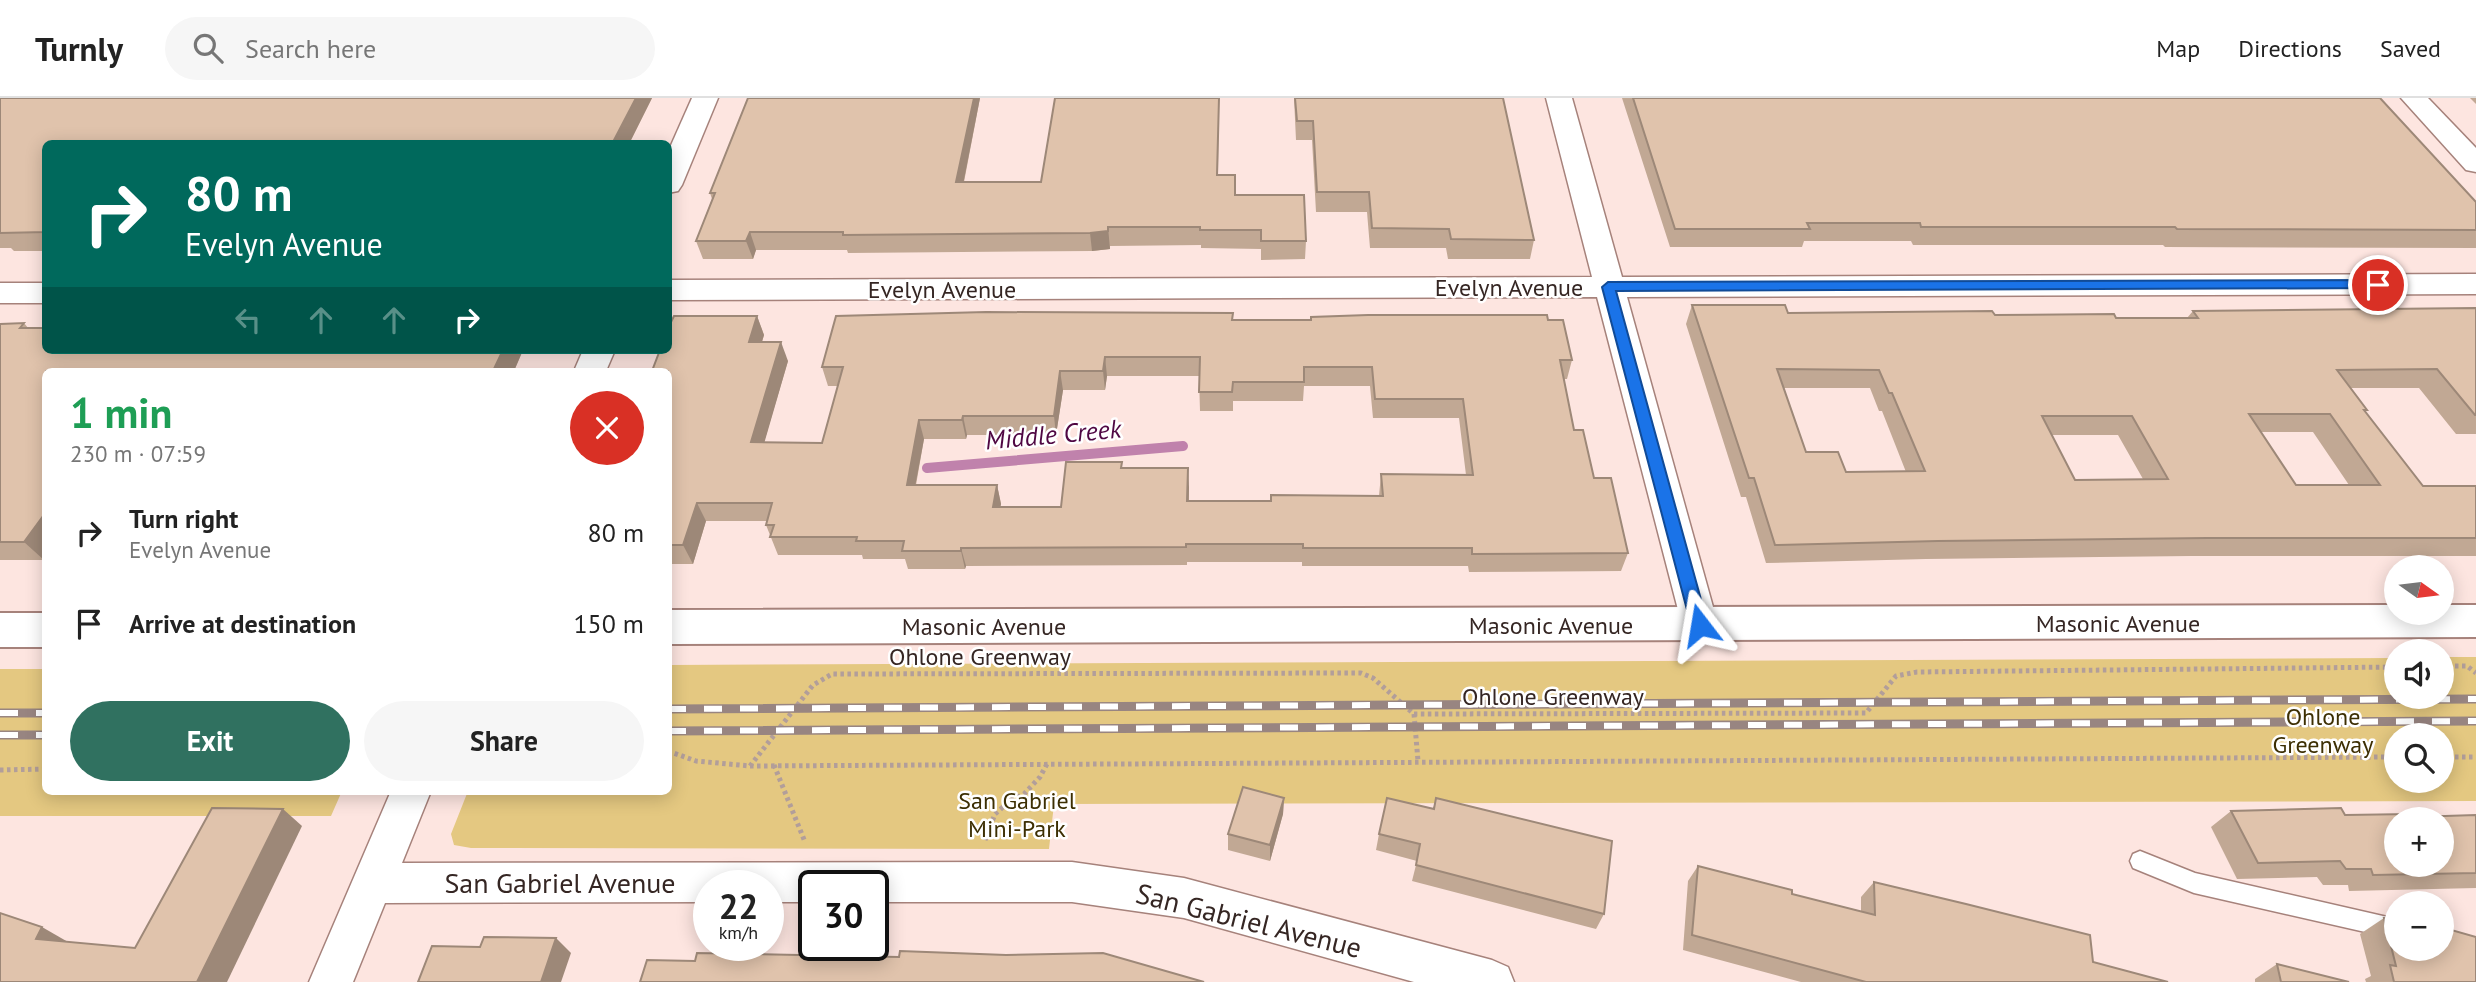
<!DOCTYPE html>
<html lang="en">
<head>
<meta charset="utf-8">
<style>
  :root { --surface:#fff; --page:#f6f6f6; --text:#222; --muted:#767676; --line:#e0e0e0; --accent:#307160 }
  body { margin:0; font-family:"PT Sans",sans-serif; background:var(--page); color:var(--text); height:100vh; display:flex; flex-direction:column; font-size:26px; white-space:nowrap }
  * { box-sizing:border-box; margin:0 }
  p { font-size:23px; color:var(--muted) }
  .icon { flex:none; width:38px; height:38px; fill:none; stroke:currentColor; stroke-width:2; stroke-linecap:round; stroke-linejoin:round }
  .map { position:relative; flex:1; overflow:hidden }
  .details { position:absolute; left:42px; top:270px; width:630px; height:427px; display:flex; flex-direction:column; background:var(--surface); border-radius:10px; box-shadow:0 4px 18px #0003 }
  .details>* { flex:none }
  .guide { position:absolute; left:42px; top:42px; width:630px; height:214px; border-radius:10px; box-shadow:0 4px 18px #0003; background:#00695c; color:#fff; overflow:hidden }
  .needle { width:46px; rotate:104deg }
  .buttons { position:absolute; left:2384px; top:457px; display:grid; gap:14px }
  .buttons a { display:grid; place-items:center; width:70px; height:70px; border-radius:50%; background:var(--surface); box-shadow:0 4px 18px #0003; font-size:35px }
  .speed { position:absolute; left:693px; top:772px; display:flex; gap:14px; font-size:35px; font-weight:700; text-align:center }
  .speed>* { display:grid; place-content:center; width:91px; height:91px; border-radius:50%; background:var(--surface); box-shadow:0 4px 18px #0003; line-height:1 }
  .speed small { font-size:18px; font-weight:400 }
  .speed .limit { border:4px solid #111; border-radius:10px; background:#fff; color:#111 }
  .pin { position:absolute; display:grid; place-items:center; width:60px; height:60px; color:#fff; margin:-30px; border:4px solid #fff; border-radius:50%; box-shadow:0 2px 7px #0007 }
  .me { position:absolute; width:77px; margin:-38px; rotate:346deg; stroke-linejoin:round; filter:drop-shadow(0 0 5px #0008) }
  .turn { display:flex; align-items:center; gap:24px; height:147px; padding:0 28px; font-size:32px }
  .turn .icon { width:91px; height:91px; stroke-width:2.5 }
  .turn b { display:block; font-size:49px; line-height:60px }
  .lanes { display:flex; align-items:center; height:66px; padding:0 28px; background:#0003; justify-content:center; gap:35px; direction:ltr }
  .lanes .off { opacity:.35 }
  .round { display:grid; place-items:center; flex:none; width:74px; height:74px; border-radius:37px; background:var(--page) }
  .overview { display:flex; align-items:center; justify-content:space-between; height:119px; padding:0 28px }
  h1 { font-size:42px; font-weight:700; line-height:52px; color:#1e9e55 }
  .action { display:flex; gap:14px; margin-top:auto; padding:14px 28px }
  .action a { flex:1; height:80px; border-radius:42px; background:var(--accent); color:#fff; font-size:28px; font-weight:700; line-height:80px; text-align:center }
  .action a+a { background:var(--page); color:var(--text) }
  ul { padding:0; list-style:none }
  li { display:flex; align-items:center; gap:21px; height:91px; padding:0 28px }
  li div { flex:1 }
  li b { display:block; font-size:26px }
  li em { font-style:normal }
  header { display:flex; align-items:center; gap:42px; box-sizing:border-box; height:98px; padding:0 35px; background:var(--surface); border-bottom:2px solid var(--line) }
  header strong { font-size:33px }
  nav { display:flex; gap:38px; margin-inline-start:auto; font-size:24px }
  .search { width:490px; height:63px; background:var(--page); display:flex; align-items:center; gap:18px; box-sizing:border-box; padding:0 24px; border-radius:38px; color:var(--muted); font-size:26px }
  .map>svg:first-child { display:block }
  .green { fill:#e4c881; fill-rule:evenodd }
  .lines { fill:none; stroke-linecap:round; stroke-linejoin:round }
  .stream { stroke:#c082ac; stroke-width:10 }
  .service-casing { stroke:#a6827b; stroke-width:3 }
  .minor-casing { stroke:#a6827b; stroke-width:3 }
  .tertiary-casing { stroke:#a6827b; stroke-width:4 }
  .path { stroke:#b29e9a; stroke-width:5; stroke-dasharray:3.5 3.5; stroke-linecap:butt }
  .service { fill:#fff; fill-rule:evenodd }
  .minor { fill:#fff; fill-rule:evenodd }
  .tertiary { fill:#fff; fill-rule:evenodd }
  .rail-casing { stroke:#988581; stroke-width:9 }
  .rail { stroke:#fff; stroke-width:6; stroke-dasharray:18; stroke-linecap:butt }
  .wall { fill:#c1a894; fill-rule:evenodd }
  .shaded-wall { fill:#9d8878 }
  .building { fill:#e0c3ac; stroke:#9d8878; stroke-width:2; fill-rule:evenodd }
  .route { fill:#1a73e8; stroke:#114b97; stroke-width:2 }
  .labels { text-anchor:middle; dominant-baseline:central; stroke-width:5; stroke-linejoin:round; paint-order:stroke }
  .street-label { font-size:24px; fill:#352623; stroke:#fff }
  .park-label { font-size:24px; fill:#3d2f03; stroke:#fff }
  .water-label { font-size:26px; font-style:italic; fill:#4f0743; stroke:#fff }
  .near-street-label { font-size:28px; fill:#352623; stroke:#fff }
</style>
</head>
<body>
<header>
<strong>Turnly</strong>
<div class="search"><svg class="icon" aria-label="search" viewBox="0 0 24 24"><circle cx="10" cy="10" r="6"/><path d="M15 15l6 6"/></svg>Search here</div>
<nav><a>Map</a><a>Directions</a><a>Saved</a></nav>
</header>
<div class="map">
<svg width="2476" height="884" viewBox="0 0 2476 884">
  <rect width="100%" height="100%" fill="#fde5e0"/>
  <g class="green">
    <path d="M2441,559H2476V703L1054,706L1049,751L471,750L454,747L451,736L468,693H668L669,567L2396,560V598H2441ZM2396,637H2441V682H2396Z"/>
    <path d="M0,571H45L46,693H342L331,718H0Z"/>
  </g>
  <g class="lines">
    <path class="stream" d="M927,370L1183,348"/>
    <g class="service-casing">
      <path id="service" d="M2140,753L2195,775L2396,821V841L2194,795L2133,770L2130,763L2133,756Z"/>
    </g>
    <g class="minor-casing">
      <g id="minor">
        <path d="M692,0H718L682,87L678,93L668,95V54Z"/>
        <path d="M1546,0H1572L1622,179L2476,176V196L1627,199L1718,527L1713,538L1700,542L1687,538L1682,527L1597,199L668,202V182L1592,179Z"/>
        <path d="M2401,0H2428L2476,50V74L2466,72Z"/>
        <rect x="0" y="185" width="46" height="20"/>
        <path d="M583,252H615L606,273H574Z"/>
        <path d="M391,693H431L402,765L1072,764L1184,780L1492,862L1508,869L1514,884H1414L1184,820L1072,804H873V788H814V804H768V788H709V804L385,805L353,884H309Z"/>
      </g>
    </g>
    <g class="tertiary-casing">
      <g id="tertiary">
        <path d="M2396,507V514H2441V507H2476V539L668,546V512Z"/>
        <rect x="0" y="515" width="46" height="34"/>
      </g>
    </g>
    <g class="path">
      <path d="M2441,568H2467L2476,575"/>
      <path d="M1414,616L1418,663"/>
      <path d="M668,653L696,663L750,668L2396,659"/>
      <path d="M2441,659H2476"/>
      <path d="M774,667L805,744"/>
      <path d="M750,668L813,587L832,576L1361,575L1373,580L1414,616L1866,615L1896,578L1917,574L2396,569"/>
      <path d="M0,672L46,671"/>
      <path d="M985,742L995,716L1011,702L1024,696L1040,679L1048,664"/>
    </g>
    <use href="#service" class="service"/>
    <use href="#minor" class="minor"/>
    <use href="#tertiary" class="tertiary"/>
    <g class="rail-casing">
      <g id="rail">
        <path d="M668,611L2476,601"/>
        <path d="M0,615H46"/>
        <path d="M668,633L2476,623"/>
        <path d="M0,637H46"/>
      </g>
    </g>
    <use href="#rail" class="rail"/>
  </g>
  <g class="wall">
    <path d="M0,0H652L629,46H46V153H14L11,150H0Z"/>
    <path d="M980,0L964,84H1041L1219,0L1218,77L1235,97L1306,143L1305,161L1261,162V151L1201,150V147L1110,148V151L1092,153L848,155L847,152H756L753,161H703L696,143L712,101L710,95Z"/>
    <path d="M1294,0H1503L1534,142L1530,161H1448L1446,150H1370L1367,114H1316L1312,42H1296Z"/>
    <path d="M1622,0H2380L2476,104V150L2165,149L2163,147H1913L1911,143H1804L1802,149H1670Z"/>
    <path d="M2470,0H2476V6Z"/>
    <path d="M1692,207L1788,215L2116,220H2187L2193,213L2476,210V336H2456L2419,290H2351L2367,312L2365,314L2423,388H2476V458H2191L1926,461L1766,465L1746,399H1741L1686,226ZM1783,290H1870L1879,313H1882L1906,374H1846L1806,354ZM2261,334H2313L2349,387H2296ZM2052,337H2118L2143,381L2075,382Z"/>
    <path d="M757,218L764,237L762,244L788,263L764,344L822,345L838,288H828L822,269L1233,222H1548L1572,262L1567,281H1564L1574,332L1594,380L1628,455L1621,473L1469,474L1468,468H1302V464H1187V467L966,468L965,471H908L905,461H863L862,457H778L766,427L767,423H706L693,466H668V273ZM1107,278H1199L1200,313H1233V303H1303L1304,288H1370L1373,320H1459L1466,377L1381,376L1379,398L1271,403H1189V389L1122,370L1061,409H1000L1001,406L997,387H916L924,341H966L967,337H1056L1063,292H1105Z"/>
    <path d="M24,225L46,252H523L514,273H46V461L44,462H0V226Z"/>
    <path d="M1284,700L1283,716L1270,763L1228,752V736Z"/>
    <path d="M1436,700L1604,816L1596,831L1412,783L1417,763L1376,752L1379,736L1433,711Z"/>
    <path d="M2231,713L2414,719L2476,717V790L2349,793L2348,787H2323L2317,779L2237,781L2211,729Z"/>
    <path d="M1698,768L1792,796L1861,813V799L1874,784L2093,864L2168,884H1801L1683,852L1688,783Z"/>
    <path d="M2384,820L2396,850L2476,884H2366L2365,881L2371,878L2360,836Z"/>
    <path d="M2277,866L2349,884H2255V881Z"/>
  </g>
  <g class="shaded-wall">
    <path d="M636,0H652L629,46H612Z"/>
    <path d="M974,0H980L960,102L956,84Z"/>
    <path d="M1108,129L1110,151L1092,153L1090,135Z"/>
    <path d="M750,134L756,152L753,161L746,143Z"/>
    <path d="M757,218L764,237L756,263L749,244Z"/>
    <path d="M781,244L788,263L759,363L751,344Z"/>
    <path d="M503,252H523L514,273H493Z"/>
    <path d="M1105,259L1107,278L1105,292L1103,273Z"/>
    <path d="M1060,273L1063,292L1056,337L1054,318Z"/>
    <path d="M963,318L967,337L966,341L962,322Z"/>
    <path d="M919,322L924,341L912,405L907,387Z"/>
    <path d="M1188,370L1189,389L1188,422L1187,403Z"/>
    <path d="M997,387L1001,406L997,427L993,409Z"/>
    <path d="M697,405L706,423L693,466L683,447Z"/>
    <path d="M46,414V461L44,462L24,444Z"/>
    <path d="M961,450L966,468L965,471L961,453Z"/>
    <path d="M1284,700L1283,716L1270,763V747Z"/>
    <path d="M283,711L302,728L227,884H197Z"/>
    <path d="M42,829L68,844L36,841Z"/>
    <path d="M556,840L571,855L561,884H541Z"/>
  </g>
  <g class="building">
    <path d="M0,0H636L612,46H46V134L0,135Z"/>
    <path d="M748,0H974L956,84H1041L1055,0H1219L1217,77H1235V97H1304L1306,143H1261V132H1200V129H1108V133L1090,135L843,137V134H750L746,143H696L715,95H710Z"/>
    <path d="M1295,0H1503L1534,142L1451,141L1449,131L1372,130L1369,94H1317L1313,23H1297Z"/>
    <path d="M1633,0H2380L2476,104V132L2177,131L2175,129H1921L1920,125H1807L1810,131H1675Z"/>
    <path d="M1692,207H1785L1788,215L1992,213L1995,217L2114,216L2116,220H2198L2193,213L2476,210V317H2475L2437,271L2337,272L2367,312H2364L2423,388H2476V440H2207L1938,443L1775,447L1754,380H1749ZM1777,271L1879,272L1889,295H1892L1925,373L1846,374L1838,354H1806ZM2249,316H2330L2380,387H2296ZM2042,318H2132L2168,381L2075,382Z"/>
    <path d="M986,214L1233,215L1232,222H1311V219L1368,217H1547L1548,222H1563L1572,262H1560L1574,332H1583L1594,380H1611L1628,455L1472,456V450H1303V446H1186V449L961,450V453H902L904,443H856L857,439H770L774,427H766L772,405H697L683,447H668V273H652L660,252H668V230L674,218H757L749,244H781L751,344L822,345L843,269H822L836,218ZM1105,259H1200L1199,294H1232L1233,284H1304V269H1372L1375,301H1463L1473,377L1381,376L1383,398L1271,397V403H1187L1188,370H1121L1122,364H1066L1061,409H993L997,387H907L919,322H962L963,318H1054L1060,273H1103Z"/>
    <path d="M24,225L20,230H46V252H503L493,273H46V414L24,444H0V226Z"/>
    <path d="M1243,689L1284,700L1270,747L1228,736Z"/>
    <path d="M1387,700L1434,711L1436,700L1612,743L1604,816L1416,767L1420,746L1379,736Z"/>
    <path d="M212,710L283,711L197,884H0V815L42,829L36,841L135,850Z"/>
    <path d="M2341,710L2345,717L2412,716L2414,719L2476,717V775L2373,777L2371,771H2346L2340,763L2258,765L2231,713ZM2396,721H2441V766H2396Z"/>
    <path d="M1698,768L1792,792V796L1875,817L1874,784L1966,806L2090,837L2093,864L2168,884H1866L1692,837Z"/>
    <path d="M2384,820L2396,823V850H2441V829L2476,839V884H2394L2390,867L2396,868Z"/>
    <path d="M484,839L556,840L541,884H418L432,848L480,849Z"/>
    <path d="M900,853L1006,857L1103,855L1204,884H640L647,862L695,863L697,855L899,859Z"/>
    <path d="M2277,866L2349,884H2281Z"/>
  </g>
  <path class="route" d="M2378,182L2384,187L2382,190L1616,193L1708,527L1706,531H1694L1691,527L1602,189L1608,184Z"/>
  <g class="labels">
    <g class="street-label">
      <text x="1509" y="189">Evelyn Avenue</text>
      <text x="942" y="191">Evelyn Avenue</text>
      <text x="2118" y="525">Masonic Avenue</text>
      <text x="1551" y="527">Masonic Avenue</text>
      <text x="984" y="528">Masonic Avenue</text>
      <text x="980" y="558">Ohlone Greenway</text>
      <text x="1553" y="598">Ohlone Greenway</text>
    </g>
    <g class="park-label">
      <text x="2323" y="618">Ohlone<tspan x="2323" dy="28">Greenway</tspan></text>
      <text x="1017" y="702">San Gabriel<tspan x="1017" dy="28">Mini-Park</tspan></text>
    </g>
    <g class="water-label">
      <text transform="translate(1053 336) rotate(-5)">Middle Creek</text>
    </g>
    <g class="near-street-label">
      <text x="560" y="784">San Gabriel Avenue</text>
      <text transform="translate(1249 822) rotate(14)">San Gabriel Avenue</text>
    </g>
  </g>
</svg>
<div class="buttons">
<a><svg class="needle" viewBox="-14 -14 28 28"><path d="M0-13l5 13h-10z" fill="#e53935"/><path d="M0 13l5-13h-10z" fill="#767676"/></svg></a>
<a><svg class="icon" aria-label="sound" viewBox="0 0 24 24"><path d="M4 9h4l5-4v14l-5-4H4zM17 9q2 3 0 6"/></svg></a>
<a><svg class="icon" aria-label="search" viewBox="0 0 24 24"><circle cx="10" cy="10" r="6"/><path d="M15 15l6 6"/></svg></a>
<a>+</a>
<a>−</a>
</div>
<div class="speed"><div>22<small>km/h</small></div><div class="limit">30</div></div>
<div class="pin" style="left:2378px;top:187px;background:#d93025"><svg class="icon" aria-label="arrive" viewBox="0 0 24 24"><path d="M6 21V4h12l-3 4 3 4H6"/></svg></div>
<svg class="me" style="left:1700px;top:527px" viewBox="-20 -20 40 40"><path d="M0-17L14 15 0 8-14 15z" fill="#1a73e8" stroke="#fff" stroke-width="4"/></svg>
<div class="guide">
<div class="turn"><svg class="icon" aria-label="right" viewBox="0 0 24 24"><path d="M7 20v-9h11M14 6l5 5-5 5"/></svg><div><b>80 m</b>Evelyn Avenue</div></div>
<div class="lanes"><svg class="icon off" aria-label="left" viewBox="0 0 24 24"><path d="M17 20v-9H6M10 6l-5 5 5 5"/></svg><svg class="icon off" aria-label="ahead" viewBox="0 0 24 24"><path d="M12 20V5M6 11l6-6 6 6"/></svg><svg class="icon off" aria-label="ahead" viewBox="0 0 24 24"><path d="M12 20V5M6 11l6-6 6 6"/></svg><svg class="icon" aria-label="right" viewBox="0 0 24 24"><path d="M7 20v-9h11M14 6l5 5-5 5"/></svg></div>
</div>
<section class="details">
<div class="overview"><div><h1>1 min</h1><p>230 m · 07:59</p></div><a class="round" style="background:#d93025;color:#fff"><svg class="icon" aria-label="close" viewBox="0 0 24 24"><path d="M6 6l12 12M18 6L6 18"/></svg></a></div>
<ul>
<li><svg class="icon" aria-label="right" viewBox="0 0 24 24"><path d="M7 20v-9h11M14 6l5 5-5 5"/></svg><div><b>Turn right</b><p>Evelyn Avenue</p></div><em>80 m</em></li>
<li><svg class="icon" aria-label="arrive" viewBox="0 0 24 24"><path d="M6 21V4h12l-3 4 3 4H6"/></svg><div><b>Arrive at destination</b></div><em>150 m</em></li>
</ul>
<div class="action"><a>Exit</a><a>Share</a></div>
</section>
</div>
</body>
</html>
